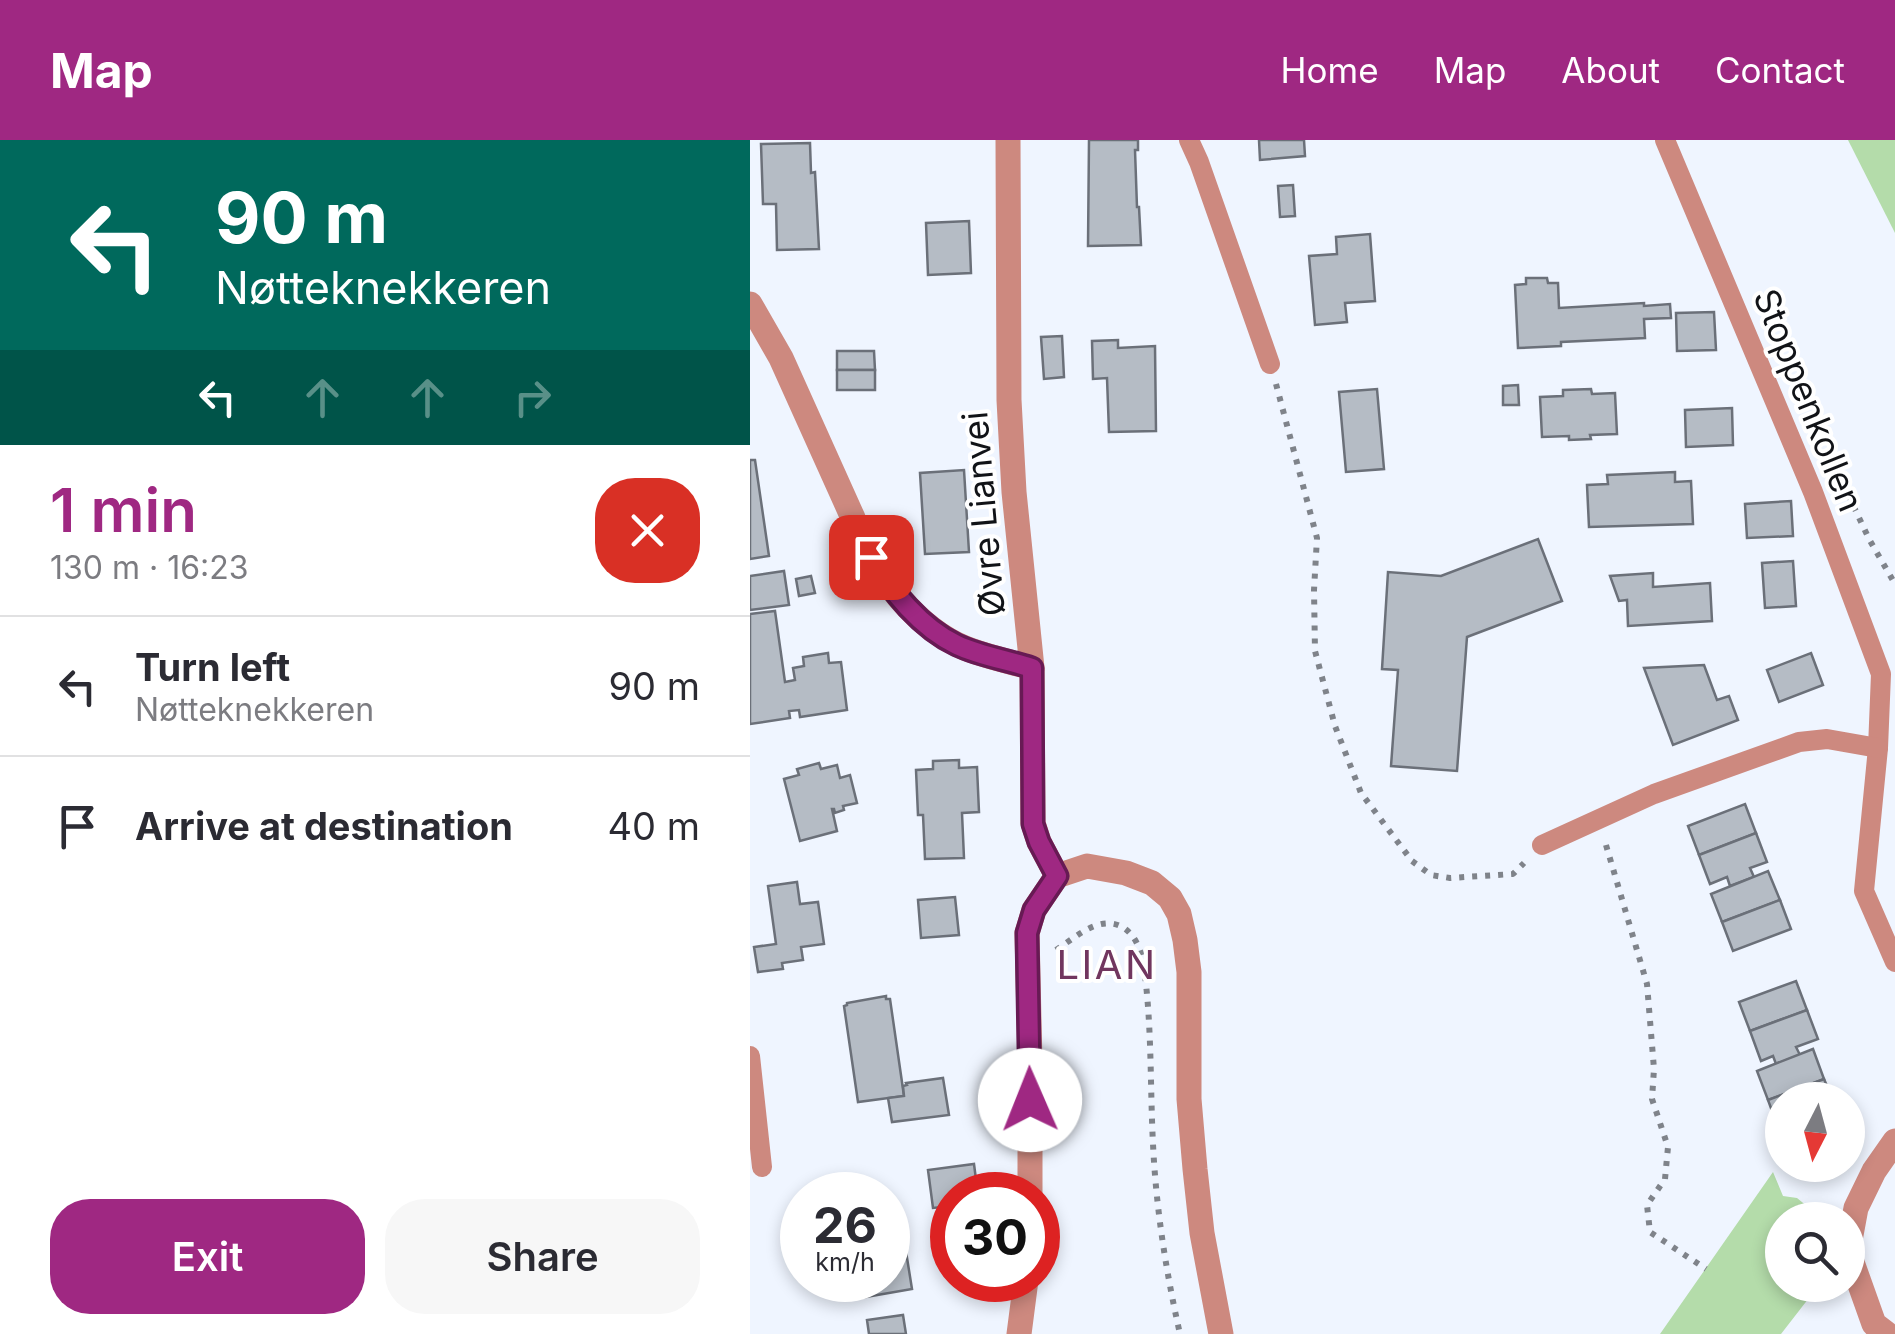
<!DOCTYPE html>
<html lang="en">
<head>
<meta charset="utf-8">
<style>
  :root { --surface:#fff; --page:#f7f7f7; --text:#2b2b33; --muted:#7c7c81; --line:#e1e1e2; --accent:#9f2882 }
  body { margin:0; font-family:Inter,sans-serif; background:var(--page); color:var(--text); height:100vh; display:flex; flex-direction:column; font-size:38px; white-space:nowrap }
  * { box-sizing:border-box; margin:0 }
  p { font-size:32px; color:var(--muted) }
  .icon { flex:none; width:55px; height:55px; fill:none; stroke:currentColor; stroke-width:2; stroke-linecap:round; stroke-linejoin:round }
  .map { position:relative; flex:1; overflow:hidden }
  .details { display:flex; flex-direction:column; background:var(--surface); width:750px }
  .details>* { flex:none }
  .hud { background:#00695c; color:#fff; overflow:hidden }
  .needle { width:65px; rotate:186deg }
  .controls { position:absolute; left:1015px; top:942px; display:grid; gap:20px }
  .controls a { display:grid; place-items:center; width:100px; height:100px; border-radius:50%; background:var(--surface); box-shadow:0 5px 15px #0003; font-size:50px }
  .speed { position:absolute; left:30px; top:1032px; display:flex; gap:20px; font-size:50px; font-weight:700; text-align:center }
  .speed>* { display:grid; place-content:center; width:130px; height:130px; border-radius:50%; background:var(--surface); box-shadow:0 5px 15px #0003; line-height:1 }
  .speed small { font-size:25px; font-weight:400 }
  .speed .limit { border:15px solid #d22; background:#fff; color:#111 }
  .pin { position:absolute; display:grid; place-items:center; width:85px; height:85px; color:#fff; margin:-42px; border-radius:20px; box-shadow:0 5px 15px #0006 }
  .me { position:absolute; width:110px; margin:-55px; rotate:359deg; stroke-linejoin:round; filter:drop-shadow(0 0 8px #0008) }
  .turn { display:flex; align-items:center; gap:35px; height:210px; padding:0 50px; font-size:45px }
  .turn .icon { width:130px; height:130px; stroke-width:2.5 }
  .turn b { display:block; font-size:70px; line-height:85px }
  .lanes { display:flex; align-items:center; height:95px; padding:0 50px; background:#0003; justify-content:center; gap:50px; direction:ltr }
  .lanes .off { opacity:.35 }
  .round { display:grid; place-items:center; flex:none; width:105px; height:105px; border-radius:40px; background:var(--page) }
  .head { display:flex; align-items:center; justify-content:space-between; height:170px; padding:0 50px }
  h1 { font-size:60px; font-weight:600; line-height:75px; color:var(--accent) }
  .cta { display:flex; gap:20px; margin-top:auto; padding:20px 50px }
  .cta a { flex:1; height:115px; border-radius:40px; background:var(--accent); color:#fff; font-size:40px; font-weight:600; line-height:115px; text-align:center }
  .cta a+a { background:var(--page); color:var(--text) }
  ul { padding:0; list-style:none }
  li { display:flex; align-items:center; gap:30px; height:140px; padding:0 50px; border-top:2px solid var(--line) }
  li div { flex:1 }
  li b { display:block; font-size:38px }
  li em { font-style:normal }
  header { display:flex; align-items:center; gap:60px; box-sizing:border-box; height:140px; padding:0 50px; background:var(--accent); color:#fff }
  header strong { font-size:48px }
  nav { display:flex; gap:55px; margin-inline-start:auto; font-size:35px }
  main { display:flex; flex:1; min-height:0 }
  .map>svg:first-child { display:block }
  .green { fill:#b4dcaa }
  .building { fill:#b5bcc5; stroke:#6b7079; stroke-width:2.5 }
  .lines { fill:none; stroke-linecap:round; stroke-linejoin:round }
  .path { stroke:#7f838a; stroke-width:6; stroke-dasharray:5 8; stroke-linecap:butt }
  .lane { stroke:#cd897f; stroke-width:20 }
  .street { stroke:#cd897f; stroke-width:25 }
  .route-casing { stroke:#671a54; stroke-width:25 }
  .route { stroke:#9f2882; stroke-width:18 }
  .labels { text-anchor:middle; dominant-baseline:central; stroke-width:8; stroke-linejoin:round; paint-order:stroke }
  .street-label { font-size:35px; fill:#111317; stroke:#fff }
  .quarter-label { font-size:40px; letter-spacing:2.5px; fill:#71365f; stroke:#fff }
</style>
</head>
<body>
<header>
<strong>Map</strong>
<nav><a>Home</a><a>Map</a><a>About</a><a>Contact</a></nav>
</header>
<main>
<section class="details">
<div class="hud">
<div class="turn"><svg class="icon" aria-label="left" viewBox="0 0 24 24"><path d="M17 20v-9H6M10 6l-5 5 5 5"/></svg><div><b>90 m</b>Nøtteknekkeren</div></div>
<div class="lanes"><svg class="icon" aria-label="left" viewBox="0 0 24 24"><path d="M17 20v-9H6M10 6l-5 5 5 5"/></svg><svg class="icon off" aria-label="ahead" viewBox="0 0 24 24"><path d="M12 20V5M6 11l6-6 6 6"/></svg><svg class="icon off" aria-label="ahead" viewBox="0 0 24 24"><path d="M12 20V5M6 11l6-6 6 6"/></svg><svg class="icon off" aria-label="right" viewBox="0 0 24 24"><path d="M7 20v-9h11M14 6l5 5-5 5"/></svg></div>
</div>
<div class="head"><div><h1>1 min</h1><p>130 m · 16:23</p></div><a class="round" style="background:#d93025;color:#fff"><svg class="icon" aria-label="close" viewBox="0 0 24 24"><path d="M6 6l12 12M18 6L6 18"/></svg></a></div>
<ul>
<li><svg class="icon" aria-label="left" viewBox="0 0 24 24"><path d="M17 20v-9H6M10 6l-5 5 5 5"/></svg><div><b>Turn left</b><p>Nøtteknekkeren</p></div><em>90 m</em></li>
<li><svg class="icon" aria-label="arrive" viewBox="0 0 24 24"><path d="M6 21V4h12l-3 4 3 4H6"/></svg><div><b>Arrive at destination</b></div><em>40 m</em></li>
</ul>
<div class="cta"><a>Exit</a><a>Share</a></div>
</section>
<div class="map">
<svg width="1145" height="1194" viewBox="0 0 1145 1194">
  <rect width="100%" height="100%" fill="#eff5ff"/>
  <g class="green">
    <path d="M1098,0H1145V93Z"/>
    <path d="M1023,1032L1033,1056L1047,1058L1074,1080H1032V1145H1069L1031,1194H910Z"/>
  </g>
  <g class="building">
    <path d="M339,0H388V10H385L387,67H389L391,105L338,106Z"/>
    <path d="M509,0H554L555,16L510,20Z"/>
    <path d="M60,3L61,33L65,32L69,109L27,110L26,64H13L11,4Z"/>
    <path d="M543,45L545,76L530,77L528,46Z"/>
    <path d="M219,81L221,133L178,135L176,83Z"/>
    <path d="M620,94L625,161L595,163L597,182L565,185L559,116L587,114L586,97Z"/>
    <path d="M776,138H797L798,143H808L809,168L894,163V166L920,164L921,178L894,179L895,198L811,202V206L768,208L765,145L776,144Z"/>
    <path d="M964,172L966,210L927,211L926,173Z"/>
    <path d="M312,196L314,237L294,239L291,197Z"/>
    <path d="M368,200V208L405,206L406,291L359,292L357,238L343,239L342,201Z"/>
    <path d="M87,211H124L125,230H87Z"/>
    <rect x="87" y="230" width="38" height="20"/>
    <path d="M768,245L769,265H753V246Z"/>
    <path d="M627,249L634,329L596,332L589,252Z"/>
    <path d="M841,249L842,254L865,253L867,294L840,295L841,299L819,300V296L792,297L790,257L813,256V250Z"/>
    <path d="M982,268L983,305L936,307L935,270Z"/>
    <path d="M0,320H5L19,416L0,419Z"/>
    <path d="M214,330L219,412L175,414L170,333Z"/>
    <path d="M925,332V342L941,341L943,384L839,387L837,345L858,344L857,335Z"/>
    <path d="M1041,361L1043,396L997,398L995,364Z"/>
    <path d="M788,399L812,461L717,497L707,631L641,626L648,530L632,529L638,432L691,436Z"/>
    <path d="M1043,421L1046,466L1015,468L1012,423Z"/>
    <path d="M34,431L39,465L0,470V436Z"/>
    <path d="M903,433V447L960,443L962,481L878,486L877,460L869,461L860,436Z"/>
    <path d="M61,436L65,453L49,456L46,439Z"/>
    <path d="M25,471L35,542L45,540L43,528L54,526L53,517L78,513L79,523L91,522L97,570L50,577L49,570L39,571L40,578L0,584V474Z"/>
    <path d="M1061,513L1073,545L1029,562L1017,530Z"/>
    <path d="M954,525L967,560L979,556L988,580L923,605L894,528Z"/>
    <path d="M209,620V628L227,627L229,672L212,673L214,718L175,719L173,675H168L166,630L183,629V621Z"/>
    <path d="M69,623L71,629L87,625L90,638L100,635L107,663L93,666L94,670L85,673L84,669H82L87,691L50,701L34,639L49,635L47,629Z"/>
    <path d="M995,664L1006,693L949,715L938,686Z"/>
    <path d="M1006,693L1017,722L1000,728L1004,737L980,746L977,737L960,744L949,715Z"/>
    <path d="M1018,731L1030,760L972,782L961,754Z"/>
    <path d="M47,742L50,764L68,762L74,804L51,807L53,820L32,823L33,829L8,832L4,807L26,804L18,746Z"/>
    <path d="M205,757L209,795L171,798L168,760Z"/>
    <path d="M1030,760L1041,789L983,811L972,782Z"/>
    <path d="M1046,841L1057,870L1000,891L989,862Z"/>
    <path d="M136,856V859H140L154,956L108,962L94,866L97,865V863Z"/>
    <path d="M1057,870L1068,899L1046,907L1050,915L1026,924L1023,916L1011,921L1000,891Z"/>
    <path d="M1063,909L1074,939L1018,960L1007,931Z"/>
    <path d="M193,938L199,975L142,982L138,958L154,956L153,946L157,945L156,943Z"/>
    <path d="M1074,939L1083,960H1032V988L1029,990L1018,960Z"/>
    <path d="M224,1024L228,1055H202V1066L183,1068L178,1030Z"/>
    <path d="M150,1074L162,1149L110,1158L108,1140H138V1075Z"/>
    <path d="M153,1175L156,1194H119L117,1180Z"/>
  </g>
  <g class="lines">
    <g class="path">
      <path d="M526,244L567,398L564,450L565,511L585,586L611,653L662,721L681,735L700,738L763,734L774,723"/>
      <path d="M1087,331L1119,399L1145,444"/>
      <path d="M856,705L897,844L904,929L902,959L918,1007L915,1039L897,1065L900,1092L956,1129"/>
      <path d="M306,810C325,798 350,773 374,788C387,797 392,813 394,828C402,886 400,946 403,1004C406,1068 416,1132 430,1194"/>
    </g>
    <g class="lane">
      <path d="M439,0L449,22L520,224"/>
      <path d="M915,0L1063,352L1131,534L1128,608L1114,751L1145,822"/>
      <path d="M792,705L904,654L1049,602L1077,599L1128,608"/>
      <path d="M0,916L12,1027"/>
    </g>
    <g class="street">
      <path d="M258,0L259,260L264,352L282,528L283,683L289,702L307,736"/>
      <path d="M0,164L31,218L103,378C119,426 160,481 206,504C227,515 259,521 282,528"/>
      <path d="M280,1055V923L277,793L284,770L307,736L337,726L376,733L402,743L420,758L429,774L435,800L439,832V959L445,1029L452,1093L471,1194"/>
      <path d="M269,1194L276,1140"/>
      <path d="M1137,1194L1124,1184L1098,1111L1106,1068L1124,1031L1145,1001"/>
    </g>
  </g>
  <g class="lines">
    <g class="route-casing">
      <path id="route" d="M121,417C141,451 171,488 207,505C230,516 258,520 282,528L283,684L289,702L307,736L284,770L277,793L280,960"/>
    </g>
    <use href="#route" class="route"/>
  </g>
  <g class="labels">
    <g class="street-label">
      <text transform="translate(1059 260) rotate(68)">Stoppenkollen</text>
      <text transform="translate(233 374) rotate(-95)">Øvre Lianvei</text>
    </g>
    <g class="quarter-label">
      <text x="357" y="824">LIAN</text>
    </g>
  </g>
</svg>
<div class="controls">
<a><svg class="needle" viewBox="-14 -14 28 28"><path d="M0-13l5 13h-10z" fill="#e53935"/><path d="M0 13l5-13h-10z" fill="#7c7c81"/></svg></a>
<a><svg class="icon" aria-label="search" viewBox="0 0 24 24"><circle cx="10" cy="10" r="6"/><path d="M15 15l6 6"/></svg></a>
</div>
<div class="speed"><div>26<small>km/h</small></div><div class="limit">30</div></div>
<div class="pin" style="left:121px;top:417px;background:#d93025"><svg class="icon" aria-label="arrive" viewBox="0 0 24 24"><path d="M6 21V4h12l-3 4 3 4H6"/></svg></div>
<svg class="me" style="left:280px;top:960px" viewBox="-20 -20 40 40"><circle r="19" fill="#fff"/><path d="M0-13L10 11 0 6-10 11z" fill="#9f2882"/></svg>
</div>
</main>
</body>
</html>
